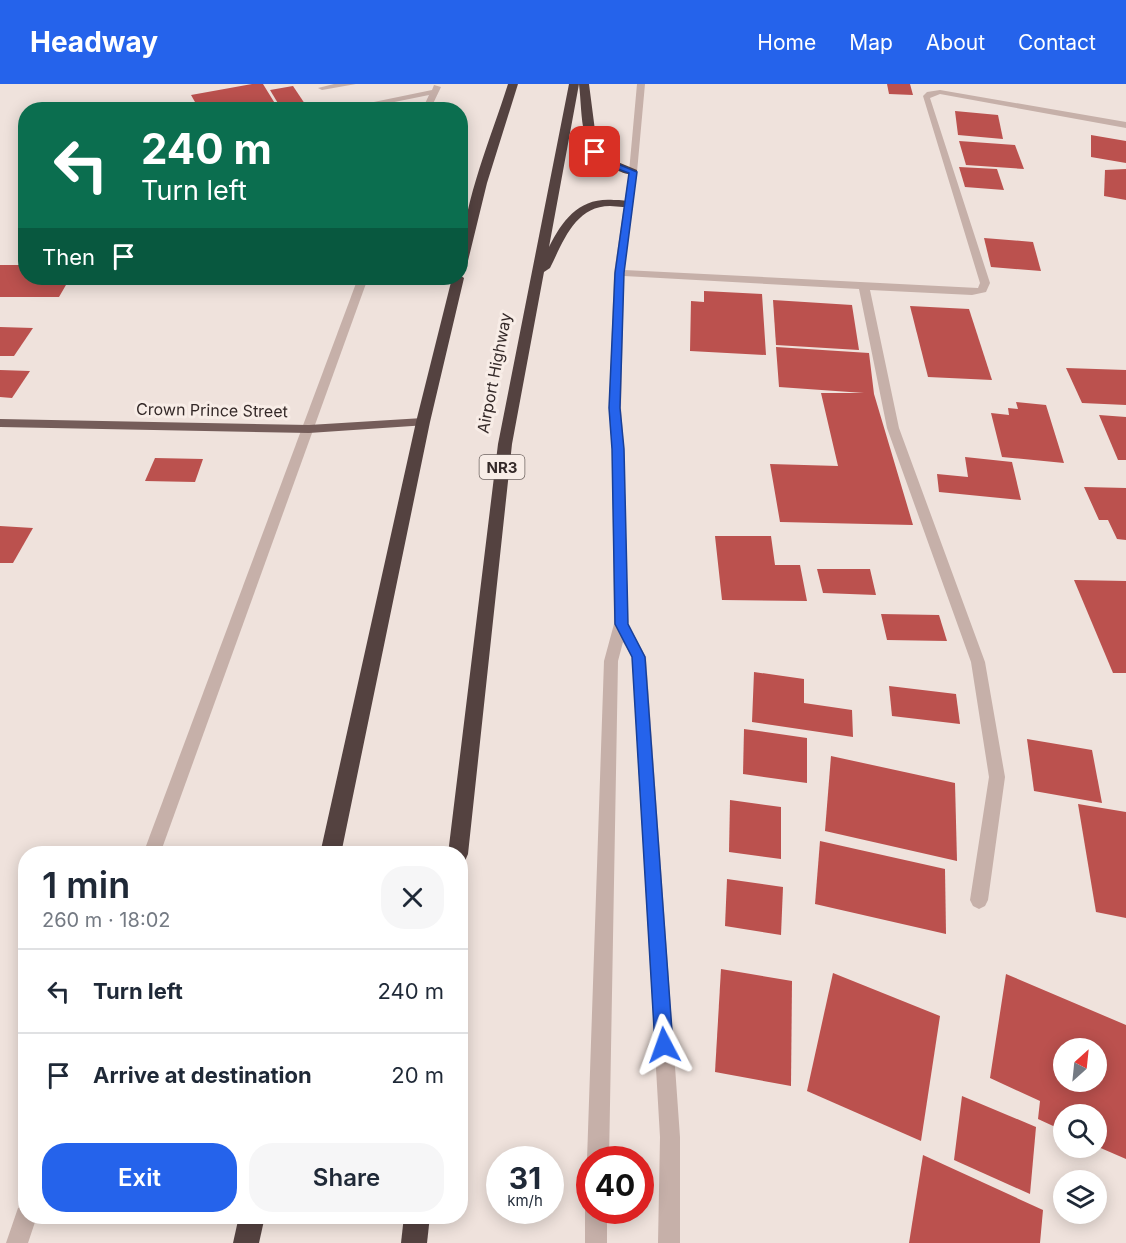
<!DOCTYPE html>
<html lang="en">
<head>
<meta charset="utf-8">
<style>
  :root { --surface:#fff; --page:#f6f6f7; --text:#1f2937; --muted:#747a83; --line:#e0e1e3; --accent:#2563eb }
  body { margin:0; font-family:Inter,sans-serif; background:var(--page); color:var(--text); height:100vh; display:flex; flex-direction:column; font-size:22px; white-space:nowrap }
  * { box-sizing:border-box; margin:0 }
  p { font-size:20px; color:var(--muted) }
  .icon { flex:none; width:33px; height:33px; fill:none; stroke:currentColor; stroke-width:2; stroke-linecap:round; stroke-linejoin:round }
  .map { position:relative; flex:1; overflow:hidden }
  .side { position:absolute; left:18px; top:762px; width:450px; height:378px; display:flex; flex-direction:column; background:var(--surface); border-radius:24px; box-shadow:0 3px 15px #0003 }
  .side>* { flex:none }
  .hud { position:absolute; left:18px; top:18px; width:450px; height:183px; border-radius:24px; box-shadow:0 3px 15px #0003; background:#0b6e4f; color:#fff; overflow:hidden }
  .needle { width:39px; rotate:27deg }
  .buttons { position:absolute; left:1053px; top:954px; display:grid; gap:12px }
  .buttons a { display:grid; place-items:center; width:54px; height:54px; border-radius:50%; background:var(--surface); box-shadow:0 3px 15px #0003; font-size:30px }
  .speed { position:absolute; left:486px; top:1062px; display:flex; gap:12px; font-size:30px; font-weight:700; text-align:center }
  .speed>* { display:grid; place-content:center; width:78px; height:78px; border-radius:50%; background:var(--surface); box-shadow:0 3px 15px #0003; line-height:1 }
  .speed small { font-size:15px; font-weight:400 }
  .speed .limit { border:9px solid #d22; background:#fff; color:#111 }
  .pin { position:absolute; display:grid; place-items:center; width:51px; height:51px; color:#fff; margin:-26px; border-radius:12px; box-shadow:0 3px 9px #0006 }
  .me { position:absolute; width:66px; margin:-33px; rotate:356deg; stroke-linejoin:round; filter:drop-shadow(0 0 4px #0008) }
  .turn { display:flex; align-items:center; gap:21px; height:126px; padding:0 24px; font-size:27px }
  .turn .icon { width:78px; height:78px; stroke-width:2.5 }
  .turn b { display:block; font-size:42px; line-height:51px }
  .then { display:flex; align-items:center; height:57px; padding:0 24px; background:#0003; gap:12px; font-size:22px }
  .round { display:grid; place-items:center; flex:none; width:63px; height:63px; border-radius:24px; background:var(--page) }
  .head { display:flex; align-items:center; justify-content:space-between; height:102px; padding:0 24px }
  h1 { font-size:36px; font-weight:600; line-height:45px }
  .cta { display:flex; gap:12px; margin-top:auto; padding:12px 24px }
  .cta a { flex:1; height:69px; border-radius:24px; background:var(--accent); color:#fff; font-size:24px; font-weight:600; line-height:69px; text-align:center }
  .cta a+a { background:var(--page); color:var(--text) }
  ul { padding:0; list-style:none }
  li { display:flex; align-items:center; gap:18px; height:84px; padding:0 24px; border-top:2px solid var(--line) }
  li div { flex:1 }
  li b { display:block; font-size:22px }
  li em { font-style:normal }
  header { display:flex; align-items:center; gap:36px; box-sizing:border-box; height:84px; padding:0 30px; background:var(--accent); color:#fff }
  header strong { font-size:28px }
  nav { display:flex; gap:33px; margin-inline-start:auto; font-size:21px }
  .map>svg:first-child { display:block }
  .building { fill:#bb514e; fill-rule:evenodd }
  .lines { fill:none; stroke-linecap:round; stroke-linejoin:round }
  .minor { fill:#c6b0a9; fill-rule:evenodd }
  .major { fill:#755d5a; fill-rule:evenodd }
  .highway { fill:#544240; fill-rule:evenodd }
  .route { fill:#2563eb; stroke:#184099; stroke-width:1.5 }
  .labels { text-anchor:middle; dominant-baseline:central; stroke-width:6; stroke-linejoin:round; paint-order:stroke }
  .shield { fill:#f8ede7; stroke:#6f6461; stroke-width:1.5 }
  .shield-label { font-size:15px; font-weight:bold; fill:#342928 }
  .street-label { font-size:16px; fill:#342928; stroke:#f8ede7 }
</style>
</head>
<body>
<header>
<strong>Headway</strong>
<nav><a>Home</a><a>Map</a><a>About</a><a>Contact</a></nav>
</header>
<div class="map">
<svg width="1126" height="1159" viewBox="0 0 1126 1159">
  <rect width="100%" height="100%" fill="#efe2dc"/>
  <g class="building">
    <path d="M252,0H263L279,26H163L195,18L191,11Z"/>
    <path d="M887,0H910L913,11L889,10Z"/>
    <path d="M293,2L309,26H282L270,6Z"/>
    <path d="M955,27L998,31L1003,55L958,51Z"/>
    <path d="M1091,51L1126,57V79L1091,73Z"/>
    <path d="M959,57L1015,61L1024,85L966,81Z"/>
    <path d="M959,83L997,85L1004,106L965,103Z"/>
    <path d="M1126,85V116L1104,112L1105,86Z"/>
    <path d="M984,154L1033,158L1041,187L991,183Z"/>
    <path d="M0,181H26V194H70L59,213H0Z"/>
    <path d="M704,207L762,210L766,271L690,267L691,217L704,218Z"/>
    <path d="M773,216L852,221L859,266L776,261Z"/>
    <path d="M910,222L969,225L992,296L928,293Z"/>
    <path d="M0,243L33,244L14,272H0Z"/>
    <path d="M776,263L869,269L874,310L913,441L780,438L770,380L838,382L821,309H864L779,303Z"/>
    <path d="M1066,284L1126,286V321L1082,319Z"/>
    <path d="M0,286L30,287L12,314L0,313Z"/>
    <path d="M1016,318L1046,321L1064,379L1002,373L991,329L1009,331L1008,324L1018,325Z"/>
    <path d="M1099,331L1126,333V376H1118Z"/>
    <path d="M965,373L1012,378L1021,416L939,408L937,390L968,393Z"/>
    <path d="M155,374L203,375L195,398L145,397Z"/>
    <path d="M1084,403L1126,404V456L1117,455L1108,436H1099Z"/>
    <path d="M0,442L33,444L13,479H0Z"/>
    <path d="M715,452H771L775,481H800L807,517L722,516Z"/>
    <path d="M817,485H870L876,511L823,509Z"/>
    <path d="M1074,496L1126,497V589H1113Z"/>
    <path d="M881,530L939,531L947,557L887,556Z"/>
    <path d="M754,588L804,595V619L852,626L853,653L752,638Z"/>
    <path d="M889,602L956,610L960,640L892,632Z"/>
    <path d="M744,645L807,654V699L743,690Z"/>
    <path d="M1027,655L1092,666L1102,719L1034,707Z"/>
    <path d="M831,672L955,699L957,777L825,747Z"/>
    <path d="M730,716L781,723V775L729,768Z"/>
    <path d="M1078,720L1126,728V834L1096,828Z"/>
    <path d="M820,757L945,785L946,850L815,820Z"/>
    <path d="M727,795L783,803L781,851L725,842Z"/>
    <path d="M721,885L792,897L791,1002L715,988Z"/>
    <path d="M833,889L940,932L921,1057L807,1007Z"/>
    <path d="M1006,890L1126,941V1075L1096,1062V1030H1064V1047L1038,1035L1040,1017L990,994ZM1064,964H1096V998H1064Z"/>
    <path d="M962,1012L1036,1043L1030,1110L954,1076Z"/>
    <path d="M923,1071L1043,1126L1040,1159H909Z"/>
  </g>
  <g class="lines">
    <g class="minor">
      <path d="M334,0H356L322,6L318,4Z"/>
      <path d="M637,0H645L637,88L624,186L978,204L980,199L923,12L927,8L940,6L1126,38V44L940,10L930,14L990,199L986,208L972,211L870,206L899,344L985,578L1005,693L988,816L985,822L979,825L973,822L970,816L989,693L971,578L887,344L859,205L624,192L621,324L624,365L628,540L646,573L680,1053V1159H658L660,1053L632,573L623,558L618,577L609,1076H590V1081L587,1076L604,577L614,540L612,365L609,324L614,189L629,88Z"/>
      <path d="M434,1L441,3L430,26H422L429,11L355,26H335L432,6Z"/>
      <path d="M358,194H368L160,770H143Z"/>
      <path d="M588,1118L590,1126H607V1159H585V1126Z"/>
      <path d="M26,1121V1132H37L28,1159H6L18,1124Z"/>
    </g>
    <path class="major" d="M423,334L429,338L427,341L309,349L0,343V335L309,341Z"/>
    <g class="highway">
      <path d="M508,0H518L487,99L466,185L460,189C460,125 489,60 508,0Z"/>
      <path d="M569,0H579L549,163C563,135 580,113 614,116C621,116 627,116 633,120C626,125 618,122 610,122C575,122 563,158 550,184L544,188L512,360L468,770L465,777L460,779V770H448L498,360Z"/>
      <path d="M579,0H589L597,62L613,76L637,86V90C629,92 621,88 614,85C578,70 583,34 579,0Z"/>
      <path d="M460,191L464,194L430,338L341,770H320L416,338L452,194H460Z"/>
      <path d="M239,1132H265L259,1159H233Z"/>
      <path d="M404,1132H430L427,1159H401Z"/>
    </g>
  </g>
  <path class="route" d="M593,66H598L613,78L637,88L624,189L620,324L624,365L628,540L645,573L673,961L670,968L664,970L658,968L655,961L632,573L615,540L612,365L609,324L615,189L629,89L607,81L593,70Z"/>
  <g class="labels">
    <rect class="shield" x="479.5" y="371" width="45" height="24" rx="4.5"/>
    <g class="shield-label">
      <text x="502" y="383">NR3</text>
    </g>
    <g class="street-label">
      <text transform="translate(494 289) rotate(-79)">Airport Highway</text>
      <text transform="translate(212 326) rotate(1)">Crown Prince Street</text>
    </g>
  </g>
</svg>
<div class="buttons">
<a><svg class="needle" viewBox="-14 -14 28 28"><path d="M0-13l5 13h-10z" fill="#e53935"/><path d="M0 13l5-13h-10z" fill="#747a83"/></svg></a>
<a><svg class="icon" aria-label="search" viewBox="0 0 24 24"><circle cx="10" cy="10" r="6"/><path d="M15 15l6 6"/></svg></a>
<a><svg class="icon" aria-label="layers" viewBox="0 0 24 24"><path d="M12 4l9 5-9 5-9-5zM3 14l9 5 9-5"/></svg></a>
</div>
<div class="speed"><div>31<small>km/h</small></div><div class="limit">40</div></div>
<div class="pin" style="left:595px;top:68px;background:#d93025"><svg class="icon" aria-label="arrive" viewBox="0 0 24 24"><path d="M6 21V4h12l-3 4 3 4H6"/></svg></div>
<svg class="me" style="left:664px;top:961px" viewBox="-20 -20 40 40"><path d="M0-17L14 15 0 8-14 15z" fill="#2563eb" stroke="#fff" stroke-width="4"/></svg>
<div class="hud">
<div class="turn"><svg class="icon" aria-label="left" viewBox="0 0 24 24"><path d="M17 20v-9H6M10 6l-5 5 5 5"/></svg><div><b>240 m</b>Turn left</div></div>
<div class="then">Then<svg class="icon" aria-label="arrive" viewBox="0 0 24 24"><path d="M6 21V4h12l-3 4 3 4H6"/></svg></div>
</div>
<section class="side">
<div class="head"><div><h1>1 min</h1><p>260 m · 18:02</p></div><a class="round"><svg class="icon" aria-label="close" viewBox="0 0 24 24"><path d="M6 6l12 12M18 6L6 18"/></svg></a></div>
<ul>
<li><svg class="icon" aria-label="left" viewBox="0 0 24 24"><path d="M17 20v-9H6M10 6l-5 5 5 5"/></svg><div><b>Turn left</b></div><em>240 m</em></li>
<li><svg class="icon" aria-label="arrive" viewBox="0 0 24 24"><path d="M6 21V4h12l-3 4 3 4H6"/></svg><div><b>Arrive at destination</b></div><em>20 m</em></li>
</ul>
<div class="cta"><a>Exit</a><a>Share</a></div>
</section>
</div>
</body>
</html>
